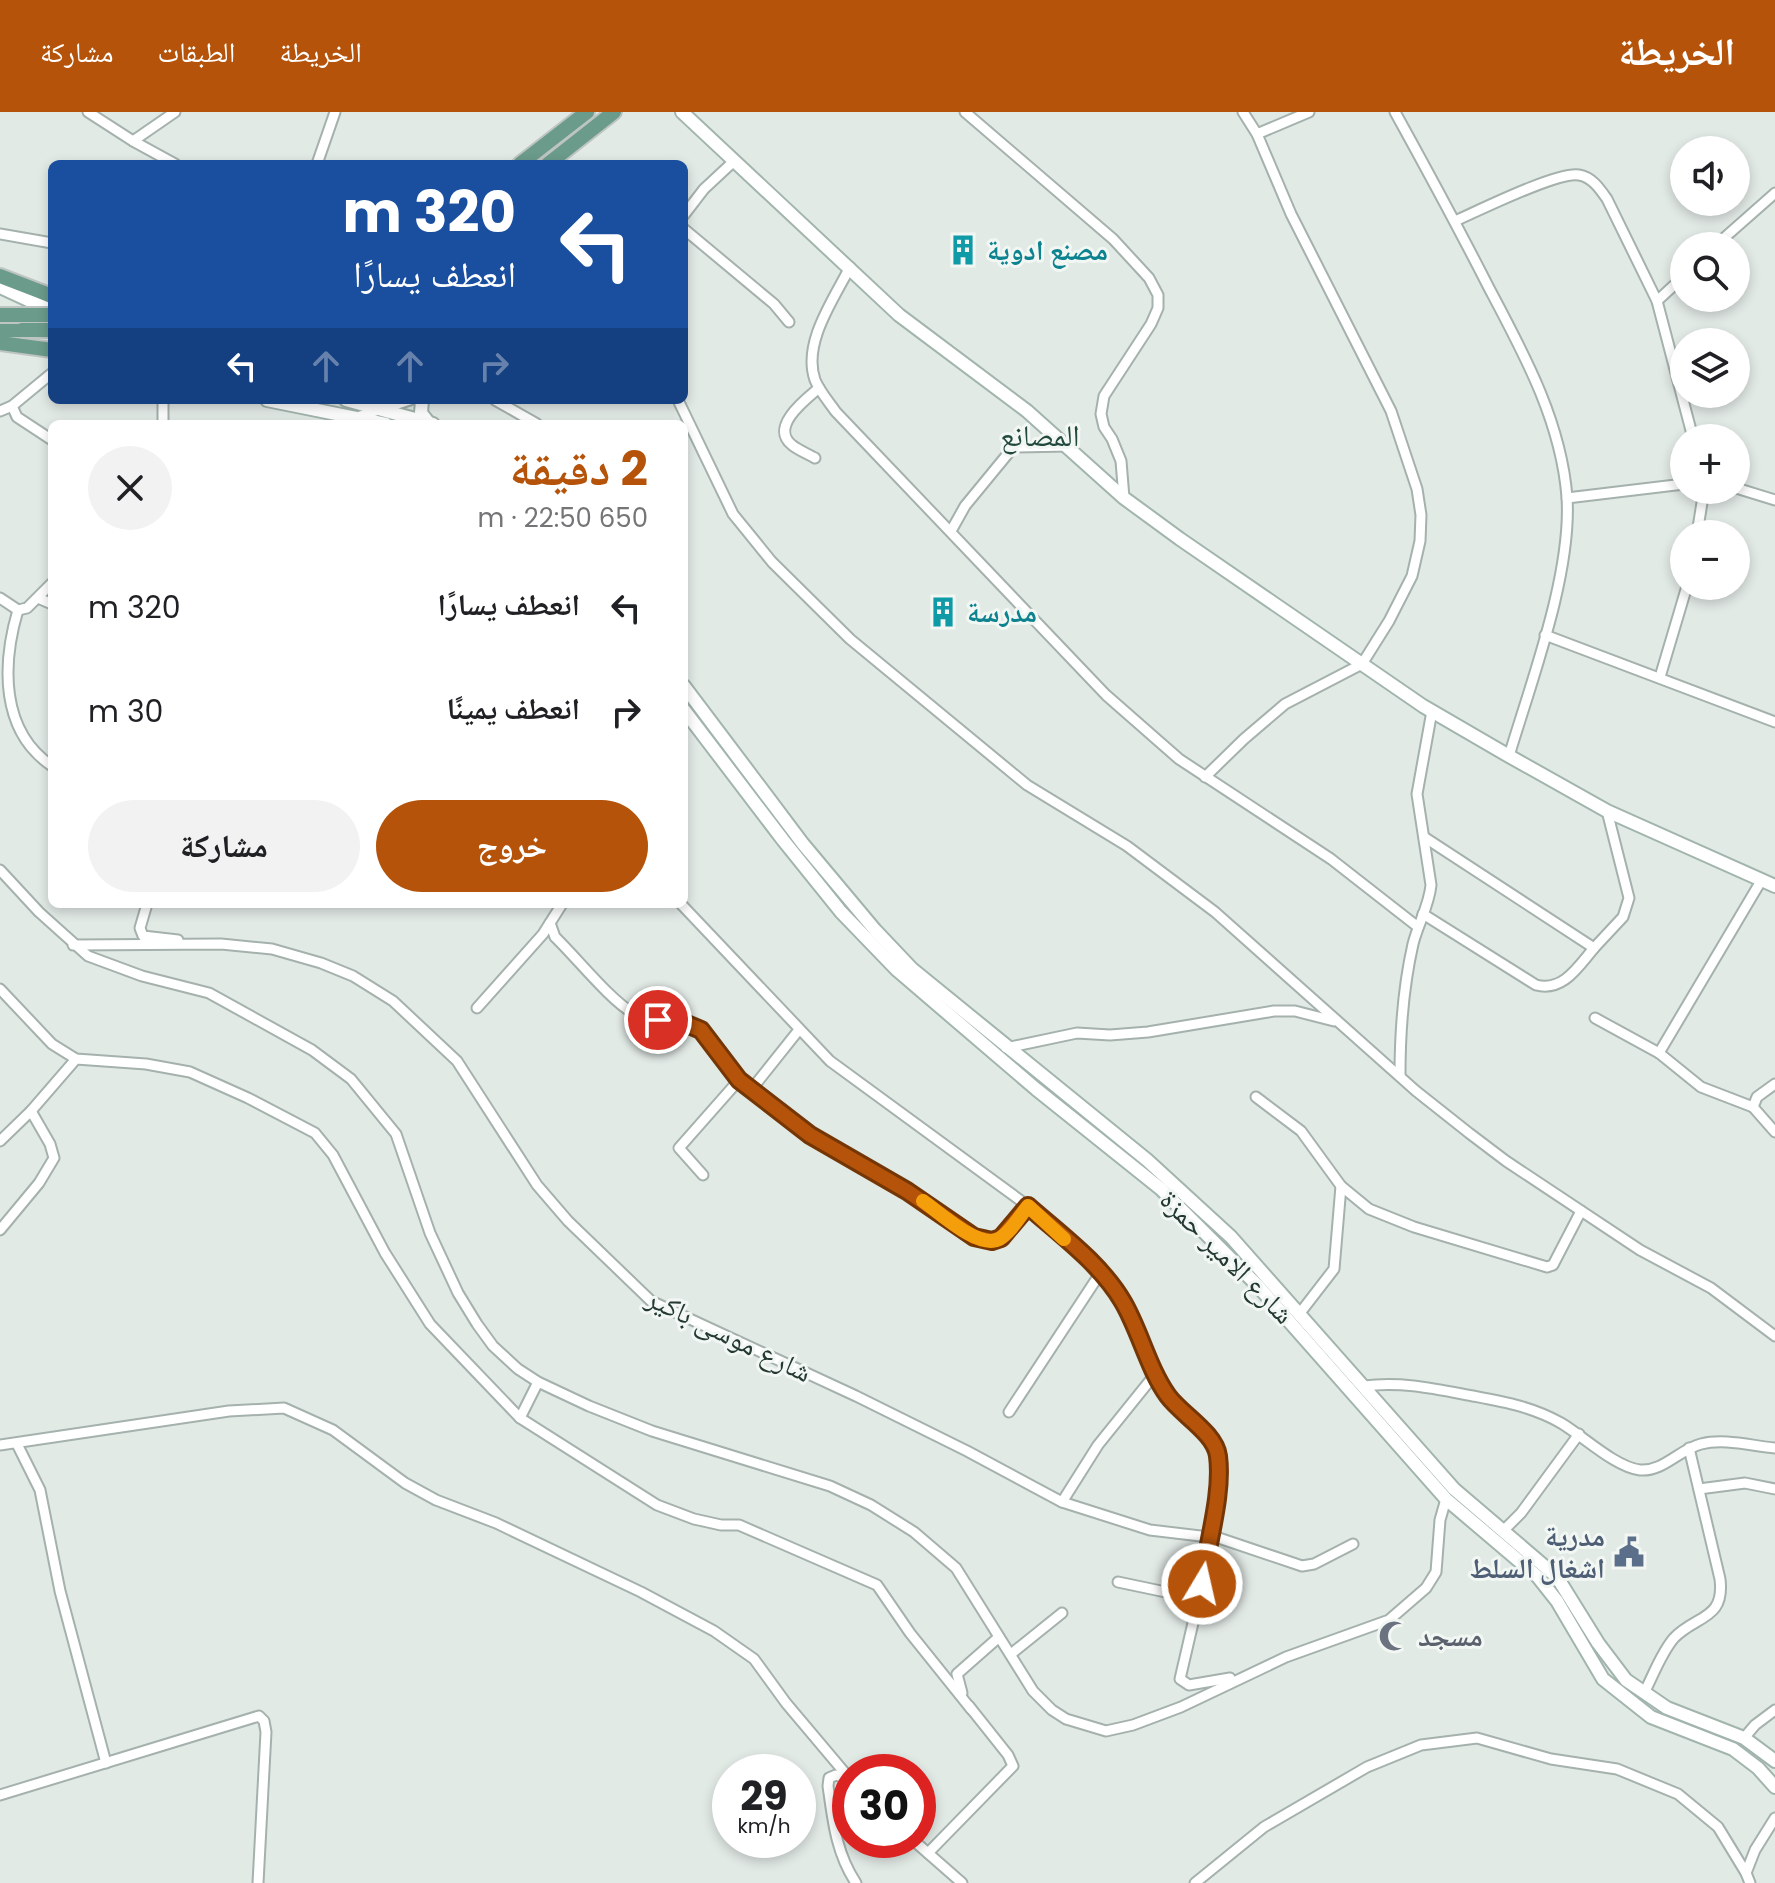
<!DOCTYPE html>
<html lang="ar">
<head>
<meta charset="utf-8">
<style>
  :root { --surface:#fff; --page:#f2f2f2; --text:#202124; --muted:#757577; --accent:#b45309 }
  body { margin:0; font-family:Poppins,"Noto Naskh Arabic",sans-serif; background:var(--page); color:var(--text); direction:rtl; height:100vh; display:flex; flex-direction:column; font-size:30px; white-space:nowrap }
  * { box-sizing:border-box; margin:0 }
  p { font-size:26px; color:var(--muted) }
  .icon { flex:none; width:44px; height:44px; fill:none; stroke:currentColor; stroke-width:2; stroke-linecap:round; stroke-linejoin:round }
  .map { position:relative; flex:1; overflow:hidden; direction:ltr }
  .sheet { position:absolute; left:48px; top:308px; width:640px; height:488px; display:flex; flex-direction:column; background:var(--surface); border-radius:12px; box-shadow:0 4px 12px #0003; direction:rtl }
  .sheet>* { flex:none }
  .top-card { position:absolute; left:48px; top:48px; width:640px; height:244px; border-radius:12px; box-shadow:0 4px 12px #0003; direction:rtl; background:#1a4fa0; color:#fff; overflow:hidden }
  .tools { position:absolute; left:1670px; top:24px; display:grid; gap:16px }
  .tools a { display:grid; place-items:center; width:80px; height:80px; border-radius:50%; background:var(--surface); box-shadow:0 4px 12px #0003; font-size:40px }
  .speed { position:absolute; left:712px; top:1642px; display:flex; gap:16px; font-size:40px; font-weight:700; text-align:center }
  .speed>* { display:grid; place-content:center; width:104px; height:104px; border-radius:50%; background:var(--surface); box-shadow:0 4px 12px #0003; line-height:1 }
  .speed small { font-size:20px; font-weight:400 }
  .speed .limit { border:12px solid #d22; background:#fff; color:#111 }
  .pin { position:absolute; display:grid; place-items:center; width:68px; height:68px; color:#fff; margin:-34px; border:4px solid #fff; border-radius:50%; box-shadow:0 2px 8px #0007 }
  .me { position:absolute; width:88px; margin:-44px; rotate:9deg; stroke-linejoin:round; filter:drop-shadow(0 0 6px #0008) }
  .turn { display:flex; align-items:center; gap:28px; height:168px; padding:0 40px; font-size:36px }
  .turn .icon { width:104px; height:104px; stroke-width:2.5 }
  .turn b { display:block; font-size:56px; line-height:68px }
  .lanes { display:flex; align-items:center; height:76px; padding:0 40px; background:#0003; justify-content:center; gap:40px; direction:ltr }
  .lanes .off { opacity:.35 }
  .round { display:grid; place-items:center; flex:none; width:84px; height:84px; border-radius:42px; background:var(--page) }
  .overview { display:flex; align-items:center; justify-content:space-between; height:136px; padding:0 40px }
  h1 { font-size:48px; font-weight:700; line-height:60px; color:var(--accent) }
  .action { display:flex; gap:16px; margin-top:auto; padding:16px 40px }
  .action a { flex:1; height:92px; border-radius:48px; background:var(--accent); color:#fff; font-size:32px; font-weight:700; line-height:92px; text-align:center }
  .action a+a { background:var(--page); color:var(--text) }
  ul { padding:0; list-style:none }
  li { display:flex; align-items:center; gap:24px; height:104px; padding:0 40px }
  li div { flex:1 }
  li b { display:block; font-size:30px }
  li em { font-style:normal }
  header { display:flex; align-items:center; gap:48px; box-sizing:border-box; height:112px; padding:0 40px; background:var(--accent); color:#fff }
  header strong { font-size:38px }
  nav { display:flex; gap:44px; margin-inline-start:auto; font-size:28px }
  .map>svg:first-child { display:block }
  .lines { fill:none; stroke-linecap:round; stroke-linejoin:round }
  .street-casing { stroke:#a5b1ac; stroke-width:13 }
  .secondary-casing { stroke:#a2b5ad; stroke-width:16 }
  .primary-casing { stroke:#bdc4c2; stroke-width:18 }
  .street { stroke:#fff; stroke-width:9 }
  .secondary { stroke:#fff; stroke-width:12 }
  .primary { stroke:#6b9b8b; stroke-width:14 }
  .primary-bridge-casing { stroke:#bdc4c2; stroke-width:18; stroke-linecap:butt }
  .primary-bridge { stroke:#6b9b8b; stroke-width:14 }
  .route-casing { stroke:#753606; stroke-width:20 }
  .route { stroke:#b45309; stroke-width:14 }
  .slow { stroke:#f59e0b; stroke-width:14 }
  .labels { text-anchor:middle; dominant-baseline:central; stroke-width:6; stroke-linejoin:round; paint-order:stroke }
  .culture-label { font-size:28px; font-weight:bold; fill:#0d838f; stroke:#f2f7f4; text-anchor:start }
  .street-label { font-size:28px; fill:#243932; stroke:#f2f7f4 }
  .service-label { font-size:28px; font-weight:bold; fill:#4e5e75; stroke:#f2f7f4; text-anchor:end }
  .worship-label { font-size:28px; font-weight:bold; fill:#5b616d; stroke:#f2f7f4; text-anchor:start }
  .neighbourhood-label { font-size:30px; fill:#22493d; stroke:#f2f7f4 }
</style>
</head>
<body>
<header>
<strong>الخريطة</strong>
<nav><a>الخريطة</a><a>الطبقات</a><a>مشاركة</a></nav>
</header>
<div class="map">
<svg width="1775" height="1771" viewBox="0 0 1775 1771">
  <rect width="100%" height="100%" fill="#e2eae6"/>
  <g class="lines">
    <g class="street-casing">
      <g id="street">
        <path d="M88,0L133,29L175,52"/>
        <path d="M965,0L1113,127L1149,166L1158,183V196L1151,212L1104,284L1101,302L1104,315L1112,327L1121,349L1124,386"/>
        <path d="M1395,0C1427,58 1459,117 1489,176C1524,242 1561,309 1567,385C1572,462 1531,570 1509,644"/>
        <path d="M1257,22L1309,0"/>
        <path d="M133,29L175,0"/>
        <path d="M317,52L335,0"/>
        <path d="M684,103L704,77L733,50"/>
        <path d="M1455,109C1478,99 1558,59 1579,63C1592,65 1600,77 1607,87L1657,189L1693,326"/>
        <path d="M684,117L774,192L789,210"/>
        <path d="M0,122L52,131"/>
        <path d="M1715,134L1775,81"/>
        <path d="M850,155C834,187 802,231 815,268C820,280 829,290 836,300L1106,583L1179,647L1331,747L1418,815"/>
        <path d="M1657,189L1684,164"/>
        <path d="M495,288L537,312"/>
        <path d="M678,288L733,402L772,450L850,527L1027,673L1127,734L1215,800L1416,979L1469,1021L1506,1049L1640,1138L1711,1176L1775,1224"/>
        <path d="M12,294L17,305L52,328"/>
        <path d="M0,299L12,294L52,261"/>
        <path d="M357,305L410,288"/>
        <path d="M163,312V288"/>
        <path d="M815,346C808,342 798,338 792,333C769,315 806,287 819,276"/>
        <path d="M1736,376L1775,388"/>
        <path d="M1567,386L1684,372"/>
        <path d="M951,419L965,394L1011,338L1017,335L1069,334"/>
        <path d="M1697,422L1704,378"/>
        <path d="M0,486L18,498L27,496L52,471"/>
        <path d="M38,486L52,492"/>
        <path d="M18,498C2,552 0,619 52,654"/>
        <path d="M1545,523L1775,610"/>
        <path d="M1660,565L1687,474"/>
        <path d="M1205,665L1244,627L1285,592L1362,552L1389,509L1412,464L1420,429L1421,403L1417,377L1391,299L1291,102L1257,22L1243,0"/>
        <path d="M1424,725L1594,836L1623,805L1629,786L1607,699"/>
        <path d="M0,758L39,800L88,844L142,864L209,881L312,938L351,967L396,1022L430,1121L458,1181L477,1212L493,1234L518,1257L538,1270L589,1294L652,1319L830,1374L871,1393L914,1420L956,1456L1033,1579L1052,1598L1066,1607L1106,1619L1133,1613L1181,1595L1286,1545L1389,1508L1426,1476L1436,1460L1440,1408L1446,1387"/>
        <path d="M147,792L140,816L143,824L178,828"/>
        <path d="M681,792L830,949L1028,1094L1101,1160L1123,1189L1166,1282L1186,1305L1211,1327L1218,1343L1215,1395L1202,1472L1180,1567L1189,1573L1230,1566"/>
        <path d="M1423,802L1536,873C1563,880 1578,855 1594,836"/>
        <path d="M550,811L555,825C576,845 610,888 633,901C653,912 680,903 698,916C714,928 729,960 749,976C797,1017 853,1046 907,1079C928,1092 965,1128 989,1129C1006,1130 1019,1106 1028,1094"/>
        <path d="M73,833L221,832L272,837L321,851L353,864L393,889L457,949L537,1073L568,1109L651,1189L856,1284L967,1339L1062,1390L1150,1418L1209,1425L1210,1423L1302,1454L1314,1452L1353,1432"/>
        <path d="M0,877L52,932L76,947L146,952L190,960L248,986L315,1021L333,1043L385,1141L430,1212L520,1306L657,1393L694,1407L721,1413H739L877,1473L910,1521L971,1597"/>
        <path d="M477,896L543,822L562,792"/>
        <path d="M1595,906L1659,941"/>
        <path d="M1006,936L1077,921L1110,923L1148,920L1274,899H1295L1334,909"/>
        <path d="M1400,963C1400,919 1403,876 1413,832C1418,812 1429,794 1431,773L1417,682L1432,599"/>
        <path d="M1775,972L1757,985L1753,995L1775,1020"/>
        <path d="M751,978L798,919"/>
        <path d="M1256,985L1301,1019L1341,1074L1369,1097L1414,1115L1547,1155L1553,1153L1581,1099"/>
        <path d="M1753,995L1701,975L1659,941L1761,769"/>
        <path d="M0,1029L31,999L76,947"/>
        <path d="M703,1063L679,1036L739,968"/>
        <path d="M0,1118L39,1071L54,1046L50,1032L31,999"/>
        <path d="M1300,1201L1334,1157L1341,1074"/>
        <path d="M1364,1274C1402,1269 1436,1277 1473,1284C1505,1290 1533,1295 1561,1311C1583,1324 1615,1355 1640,1358C1663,1360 1680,1337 1701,1332C1724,1326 1752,1334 1775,1336"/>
        <path d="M1009,1300L1101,1160"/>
        <path d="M520,1306L538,1270"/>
        <path d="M17,1332L40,1378L60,1479L106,1651"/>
        <path d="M0,1333L229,1299L284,1296L333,1318L405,1371L436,1388L496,1411L641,1480L714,1519L754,1547L786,1591L850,1667"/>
        <path d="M1699,1377L1745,1371L1775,1377"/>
        <path d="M1062,1390L1098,1333L1156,1261"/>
        <path d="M1503,1419L1521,1401L1579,1322"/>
        <path d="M1118,1470L1199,1487"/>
        <path d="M1011,1542L1062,1501"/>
        <path d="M962,1581L957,1562L999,1525"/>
        <path d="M1644,1581C1653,1564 1661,1541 1674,1526C1696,1503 1725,1508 1720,1467L1689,1336"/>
        <path d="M1744,1626L1755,1613L1775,1598"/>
        <path d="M850,1668L836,1663L829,1666L828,1674C833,1709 836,1741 856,1771"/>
        <path d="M0,1683L259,1604L264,1609L266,1620L258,1771"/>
        <path d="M913,1728L962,1771"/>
        <path d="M928,1741L1013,1654L1008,1643L969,1594"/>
        <path d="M1195,1771L1264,1715L1367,1655L1421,1633L1477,1626L1551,1647L1617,1657L1678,1682L1718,1715L1746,1761"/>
        <path d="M1750,1771L1746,1761L1755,1738L1775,1706"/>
      </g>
    </g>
    <g class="secondary-casing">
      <g id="secondary">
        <path d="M682,0L899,203L1027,299L1124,386L1180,427L1423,594L1509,644L1607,699L1775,774"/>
        <path d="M0,175L52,199"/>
        <path d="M267,288L386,312"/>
        <path d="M346,288L433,312"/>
        <path d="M422,288L421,301L428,310"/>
        <path d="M684,574L803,732L875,818L912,857L1147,1048L1231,1125L1454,1377L1557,1465L1598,1531L1626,1568L1667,1596L1744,1626L1775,1649"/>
        <path d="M684,598L783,728L841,800L897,858L1036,977L1161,1077L1258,1174L1446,1387L1538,1465L1557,1489L1603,1567L1651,1605L1733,1637L1758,1656L1775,1675"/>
      </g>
    </g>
    <g class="primary-casing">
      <g id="primary">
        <path d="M520,52L587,0"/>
        <path d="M548,52L614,0"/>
        <path d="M0,164L52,184"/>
        <path d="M0,218H22"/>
        <path d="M0,231L52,238"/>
      </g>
    </g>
    <use href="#street" class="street"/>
    <use href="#secondary" class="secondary"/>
    <use href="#primary" class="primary"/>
    <g class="primary-bridge-casing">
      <g id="primary-bridge">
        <path d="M0,203H52"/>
        <path d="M22,218H52"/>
      </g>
    </g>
    <use href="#primary-bridge" class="primary-bridge"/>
  </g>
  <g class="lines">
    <g class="route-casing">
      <path id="route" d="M658,908L682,910L701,918L739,968L810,1023L907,1079L974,1125L992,1129L1001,1126L1028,1094C1061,1123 1101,1152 1123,1190C1140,1219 1148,1256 1168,1284C1182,1303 1215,1321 1218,1344C1223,1383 1207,1432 1202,1472"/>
    </g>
    <use href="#route" class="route"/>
    <path class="slow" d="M923,1089C939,1100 979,1138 999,1127C1010,1121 1020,1104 1028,1094L1064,1127"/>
  </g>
  <defs>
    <g id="building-bare" transform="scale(2.4)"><path d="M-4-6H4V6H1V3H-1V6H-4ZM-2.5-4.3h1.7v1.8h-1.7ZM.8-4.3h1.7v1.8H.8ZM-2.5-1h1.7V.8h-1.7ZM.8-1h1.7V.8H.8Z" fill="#0f9aa8" stroke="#f2f7f4" stroke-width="2.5" paint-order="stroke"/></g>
    <g id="civic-bare" transform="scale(2.4)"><path d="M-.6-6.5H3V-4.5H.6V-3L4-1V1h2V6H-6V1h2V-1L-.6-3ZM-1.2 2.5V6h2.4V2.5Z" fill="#5c6f8a" stroke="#f2f7f4" stroke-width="2.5" paint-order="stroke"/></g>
    <g id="mosque-bare" transform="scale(2.4)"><path d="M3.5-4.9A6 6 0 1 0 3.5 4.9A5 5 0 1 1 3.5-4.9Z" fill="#6b7280" stroke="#f2f7f4" stroke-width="2.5" paint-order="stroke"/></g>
  </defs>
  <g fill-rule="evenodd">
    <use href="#building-bare" x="963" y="138"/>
    <use href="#building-bare" x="943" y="500"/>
    <use href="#civic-bare" x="1629" y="1440"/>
    <use href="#mosque-bare" x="1394" y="1524"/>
  </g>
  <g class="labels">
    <g class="culture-label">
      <text x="987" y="138">مصنع ادوية</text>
      <text x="967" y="500">مدرسة</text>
    </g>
    <g class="street-label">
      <text transform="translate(1227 1145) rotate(45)">شارع الامير حمزة</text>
      <text transform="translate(729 1223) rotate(26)">شارع موسى باكير</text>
    </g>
    <g class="service-label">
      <text x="1605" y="1424">مدرية<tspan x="1605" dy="32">اشغال السلط</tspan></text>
    </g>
    <g class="worship-label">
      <text x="1418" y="1524">مسجد</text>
    </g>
    <g class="neighbourhood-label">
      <text x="1040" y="323">المصانع</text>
    </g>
  </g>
</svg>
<div class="tools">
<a><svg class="icon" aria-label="sound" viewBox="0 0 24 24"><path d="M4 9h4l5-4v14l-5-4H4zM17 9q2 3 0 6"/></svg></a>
<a><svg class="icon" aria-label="search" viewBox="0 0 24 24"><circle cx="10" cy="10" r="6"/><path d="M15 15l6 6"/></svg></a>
<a><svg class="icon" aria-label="layers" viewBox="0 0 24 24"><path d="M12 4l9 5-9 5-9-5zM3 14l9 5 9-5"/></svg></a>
<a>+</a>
<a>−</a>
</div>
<div class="speed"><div>29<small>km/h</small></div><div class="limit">30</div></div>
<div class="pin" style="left:658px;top:908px;background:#d93025"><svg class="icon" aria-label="arrive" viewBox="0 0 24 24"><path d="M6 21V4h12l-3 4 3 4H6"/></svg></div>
<svg class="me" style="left:1202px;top:1472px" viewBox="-20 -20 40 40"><circle r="17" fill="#b45309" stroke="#fff" stroke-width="3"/><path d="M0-11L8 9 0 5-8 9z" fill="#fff"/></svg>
<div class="top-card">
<div class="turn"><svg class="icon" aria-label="left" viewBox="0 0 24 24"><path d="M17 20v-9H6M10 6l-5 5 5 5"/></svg><div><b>320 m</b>انعطف يسارًا</div></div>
<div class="lanes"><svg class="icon" aria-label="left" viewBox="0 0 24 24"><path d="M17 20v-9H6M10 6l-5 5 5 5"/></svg><svg class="icon off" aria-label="ahead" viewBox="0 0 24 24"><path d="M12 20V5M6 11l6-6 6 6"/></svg><svg class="icon off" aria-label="ahead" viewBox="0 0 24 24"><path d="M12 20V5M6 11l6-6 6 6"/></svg><svg class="icon off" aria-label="right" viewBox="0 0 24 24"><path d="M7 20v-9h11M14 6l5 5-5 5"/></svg></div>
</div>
<section class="sheet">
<div class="overview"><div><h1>2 دقيقة</h1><p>650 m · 22:50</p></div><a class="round"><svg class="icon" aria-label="close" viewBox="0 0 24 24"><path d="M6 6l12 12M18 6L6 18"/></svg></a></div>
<ul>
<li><svg class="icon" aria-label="left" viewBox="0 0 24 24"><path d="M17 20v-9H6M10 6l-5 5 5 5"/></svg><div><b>انعطف يسارًا</b></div><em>320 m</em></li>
<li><svg class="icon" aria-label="right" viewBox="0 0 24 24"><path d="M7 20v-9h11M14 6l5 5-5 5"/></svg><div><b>انعطف يمينًا</b></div><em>30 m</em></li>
</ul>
<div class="action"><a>خروج</a><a>مشاركة</a></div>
</section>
</div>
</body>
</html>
